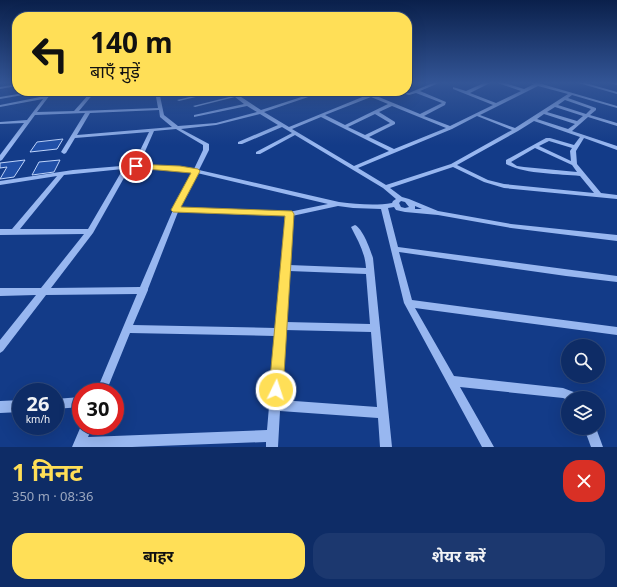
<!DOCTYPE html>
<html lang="hi">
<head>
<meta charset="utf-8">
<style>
  :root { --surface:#0e2c66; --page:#1c386f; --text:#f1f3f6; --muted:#9ba7bf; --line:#2e487a; --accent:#ffdf57 }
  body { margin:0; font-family:"Noto Sans","Noto Sans Devanagari",sans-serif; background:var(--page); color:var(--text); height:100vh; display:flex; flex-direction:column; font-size:15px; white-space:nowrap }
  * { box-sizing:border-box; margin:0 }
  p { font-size:13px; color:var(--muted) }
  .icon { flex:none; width:22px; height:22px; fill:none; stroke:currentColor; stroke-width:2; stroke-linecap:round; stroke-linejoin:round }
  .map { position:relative; height:447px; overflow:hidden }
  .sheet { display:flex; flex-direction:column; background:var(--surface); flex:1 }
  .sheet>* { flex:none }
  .hud { position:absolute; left:12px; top:12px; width:400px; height:84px; border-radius:16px; box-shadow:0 4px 16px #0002,0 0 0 1px var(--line); background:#ffdf57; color:#111; overflow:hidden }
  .buttons { position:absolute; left:561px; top:339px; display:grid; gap:8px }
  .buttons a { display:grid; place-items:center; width:44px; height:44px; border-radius:50%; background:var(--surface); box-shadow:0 4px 16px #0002,0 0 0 1px var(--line); font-size:20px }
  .speed { position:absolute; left:12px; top:383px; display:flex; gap:8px; font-size:20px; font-weight:700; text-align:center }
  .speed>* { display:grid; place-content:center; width:52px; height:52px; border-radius:50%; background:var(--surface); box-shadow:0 4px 16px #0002,0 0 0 1px var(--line); line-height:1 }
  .speed small { font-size:10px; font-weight:400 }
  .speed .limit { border:6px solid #d22; background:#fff; color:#111 }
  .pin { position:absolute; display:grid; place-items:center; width:34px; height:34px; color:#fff; margin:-17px; border:2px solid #fff; border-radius:50%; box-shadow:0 1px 4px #0007 }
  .me { position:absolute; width:44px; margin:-22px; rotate:4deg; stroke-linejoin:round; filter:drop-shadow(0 0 3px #0008) }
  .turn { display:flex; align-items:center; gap:14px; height:84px; padding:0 12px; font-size:18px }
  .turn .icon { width:52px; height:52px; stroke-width:2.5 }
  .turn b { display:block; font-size:28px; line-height:34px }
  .round { display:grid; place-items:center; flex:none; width:42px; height:42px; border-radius:16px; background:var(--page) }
  .overview { display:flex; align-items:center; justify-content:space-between; height:68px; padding:0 12px }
  h1 { font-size:24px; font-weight:700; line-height:30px; color:var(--accent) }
  .primary-button { display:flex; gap:8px; margin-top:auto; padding:8px 12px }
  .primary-button a { flex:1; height:46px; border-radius:16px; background:var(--accent); color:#111; font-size:16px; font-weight:700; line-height:46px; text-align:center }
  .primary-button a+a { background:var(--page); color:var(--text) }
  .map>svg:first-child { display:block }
  .building { fill:#204fa7; stroke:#bed4fc }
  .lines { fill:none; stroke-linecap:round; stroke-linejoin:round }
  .minor { fill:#98b7f0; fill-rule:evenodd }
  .route { fill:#ffdf57; stroke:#a69139 }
</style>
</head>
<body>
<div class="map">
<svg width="617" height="447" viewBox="0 0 617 447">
  <rect width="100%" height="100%" fill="#133b88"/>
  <g class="building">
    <path d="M63,139L57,149L30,152L37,142Z"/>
    <path d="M25,160L14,177L0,179L7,167L0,168V163Z"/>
    <path d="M60,160L54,172L32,175L39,162Z"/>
  </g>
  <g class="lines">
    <g class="minor">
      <path d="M435,82H441L420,91L446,102L445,105L424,116L450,126L493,105L453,89V87L466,91L486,82H492L470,93L496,103L521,91L495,82H502L524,89L534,84H532V82H535L617,106V108L572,95L568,98L596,108V110L590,115L617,123V126L588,117L572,131L617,146V150L584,138L576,151L577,164L601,193L617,195V199L504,188L484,182L453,167L390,188L402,197L409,199L438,211L511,224L617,235V241L511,228L438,215L405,212L396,210L394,207L388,208L398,247L617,276V282L566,276L399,252L412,300L617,327V335L415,308L454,376L563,388L579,394L580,398H568V400L563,398L460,387L494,447H482L404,303L381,209L353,208L338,206L292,216L289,265L366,268C365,252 358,241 351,227L355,225C363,229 370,249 373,258L392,447H380L378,418L280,411L278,447H266V442L132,447H72L81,426H93L88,437L267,430L275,336L130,333L106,392H96L137,294L46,295L3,351L0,353V340L36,295L0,296V288H41L84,234L0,235V229H12L57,176L0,185V181L73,170L133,165L149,132L75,138L66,153L64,154L61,152L85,113L35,115L2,160L0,161V155L24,123L0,124V122L27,120L43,99L0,107V105L45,96L49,93L122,91L120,92L94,93L79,111L158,108L155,91H159L164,115L178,126L216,123L257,112L247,106L194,117V115L244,104L235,97L195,107L193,106L233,96L227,91H232L261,110L320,91H326L264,112L289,127L377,91H383L374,95L420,114L442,103L416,93L409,95L394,91L409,93ZM538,86L568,94L515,128L480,115ZM89,94L74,111L37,112L50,95ZM371,97L388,104L345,125L325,115ZM565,100L591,109L586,114L558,105ZM392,106L446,128L394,149L369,137L395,124V122L379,112ZM555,107L583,116L577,121L547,112ZM159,110L160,117L172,127L77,135L90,113ZM260,114L278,125L238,142V144H242L282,127L292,133L256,152V154H260L295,135L383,188L396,199L393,201L392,203C375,206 356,204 339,202L199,170L209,150V144L181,129L216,125ZM375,114L390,123L365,135L348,127ZM544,114L575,124L568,129L537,119ZM477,116L512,130L451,164L386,185L358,168L452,129ZM321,117L389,151L354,166L292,129ZM534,121L580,137L574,145L550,138H546L506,160V164C524,174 559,174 580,176L594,193L504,184L488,180L457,165L518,131ZM176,129L203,145V150L194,169L172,166L139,165L154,131ZM549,141L572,148L570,151L571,161L539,146ZM535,148L572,165L577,172L524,167L517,166L511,162ZM123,169L88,229H20L64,175ZM129,169L172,170L192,172L173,210L140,287L51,288L93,233ZM197,173L328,204L289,212L180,208ZM401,201L405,202L409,207L405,208L401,207L399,203ZM415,206L422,209H415ZM178,212L285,216L276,328L133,325L148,290V289ZM289,271L366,274L370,324L286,322ZM285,330L371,332L377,407L281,400Z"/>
      <path d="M575,82H582L617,92V94Z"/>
      <path d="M609,82L617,83V85L610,83Z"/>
      <path d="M17,84V86L0,89V87Z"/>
      <path d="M36,91H46L0,99V97Z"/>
      <path d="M214,91H221L179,101L177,100Z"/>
      <path d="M81,397V407L55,409V399Z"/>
      <path d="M21,400V412L0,413V401Z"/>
      <path d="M584,428H596L603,447H591Z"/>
    </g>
  </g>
  <linearGradient id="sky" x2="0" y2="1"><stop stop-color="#0a204b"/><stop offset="0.57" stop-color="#335596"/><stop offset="1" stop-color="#335596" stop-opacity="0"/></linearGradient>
  <rect width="617" height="145" fill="url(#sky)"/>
  <path class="route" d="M133,164L180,166L198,169L200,171L181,207L292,211L294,214L283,390L281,395L276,397L271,395L269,390L285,216L173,212L171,210L191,173L136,168L133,167Z"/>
</svg>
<div class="buttons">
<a><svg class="icon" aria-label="search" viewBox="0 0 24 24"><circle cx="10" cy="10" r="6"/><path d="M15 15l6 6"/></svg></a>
<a><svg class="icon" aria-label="layers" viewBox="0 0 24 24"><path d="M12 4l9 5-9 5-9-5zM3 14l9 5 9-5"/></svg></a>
</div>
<div class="speed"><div>26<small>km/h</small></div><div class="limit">30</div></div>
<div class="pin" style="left:136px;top:166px;background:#d93025"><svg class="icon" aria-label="arrive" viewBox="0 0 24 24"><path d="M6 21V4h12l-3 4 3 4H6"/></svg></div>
<svg class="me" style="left:276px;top:390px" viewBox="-20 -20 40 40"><circle r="17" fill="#ffdf57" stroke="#fff" stroke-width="3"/><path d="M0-11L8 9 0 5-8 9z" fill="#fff"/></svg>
<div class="hud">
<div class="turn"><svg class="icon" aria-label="left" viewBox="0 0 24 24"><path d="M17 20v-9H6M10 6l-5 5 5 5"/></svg><div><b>140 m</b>बाएँ मुड़ें</div></div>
</div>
</div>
<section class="sheet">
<div class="overview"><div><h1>1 मिनट</h1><p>350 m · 08:36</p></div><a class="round" style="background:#d93025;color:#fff"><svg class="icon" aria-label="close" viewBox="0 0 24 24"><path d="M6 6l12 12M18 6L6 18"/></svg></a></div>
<div class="primary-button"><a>बाहर</a><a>शेयर करें</a></div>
</section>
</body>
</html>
